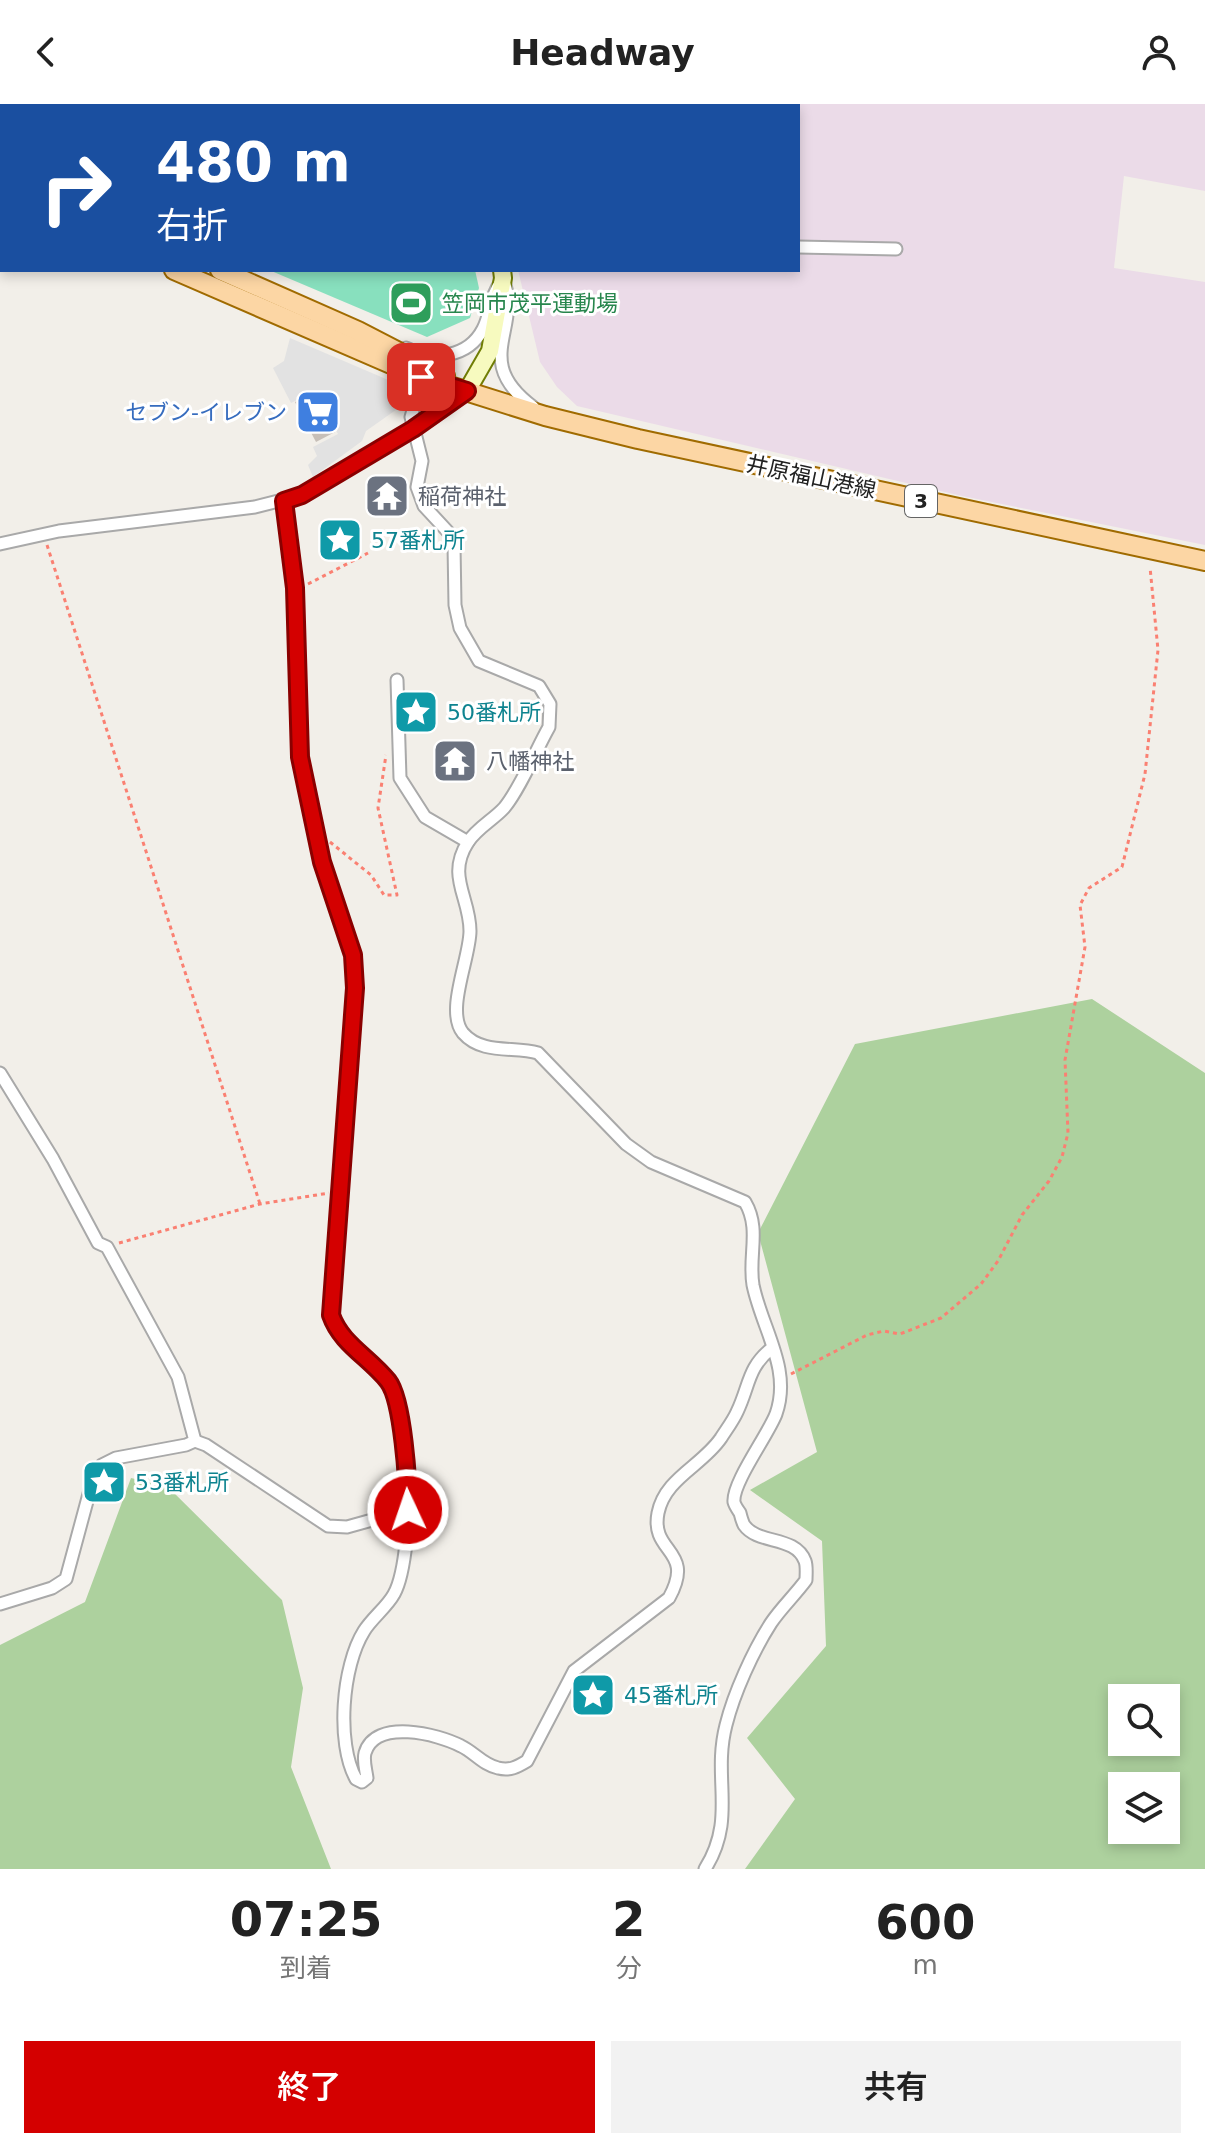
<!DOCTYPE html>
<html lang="ja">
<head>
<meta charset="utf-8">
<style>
  :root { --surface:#fff; --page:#f2f2f2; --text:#222; --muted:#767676; --accent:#d40000 }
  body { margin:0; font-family:"DejaVu Sans","Noto Sans JP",sans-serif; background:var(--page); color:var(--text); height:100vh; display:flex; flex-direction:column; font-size:30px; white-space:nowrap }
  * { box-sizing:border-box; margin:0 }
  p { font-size:26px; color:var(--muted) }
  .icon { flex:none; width:44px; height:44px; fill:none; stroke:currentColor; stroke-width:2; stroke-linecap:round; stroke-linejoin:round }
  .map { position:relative; height:1765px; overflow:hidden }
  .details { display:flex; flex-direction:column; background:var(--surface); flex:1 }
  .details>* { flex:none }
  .guide { position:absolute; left:0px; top:0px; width:800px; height:168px; box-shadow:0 4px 12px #0003; background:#1a4fa0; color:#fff; overflow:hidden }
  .fabs { position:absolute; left:1108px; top:1580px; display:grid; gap:16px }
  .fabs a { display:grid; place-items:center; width:72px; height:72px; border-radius:0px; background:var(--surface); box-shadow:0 4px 12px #0003; font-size:40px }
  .pin { position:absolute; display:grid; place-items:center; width:68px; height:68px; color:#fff; margin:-34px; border-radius:16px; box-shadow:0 4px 12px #0006 }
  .me { position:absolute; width:88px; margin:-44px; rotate:357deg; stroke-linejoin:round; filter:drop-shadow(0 0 6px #0008) }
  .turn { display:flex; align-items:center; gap:28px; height:168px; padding:0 24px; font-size:36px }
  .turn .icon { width:104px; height:104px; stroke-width:2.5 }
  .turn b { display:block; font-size:56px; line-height:68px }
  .eta { display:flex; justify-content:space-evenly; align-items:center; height:136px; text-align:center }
  .eta b { font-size:48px; font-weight:600; line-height:56px }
  .action { display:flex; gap:16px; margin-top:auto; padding:16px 24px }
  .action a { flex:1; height:92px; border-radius:0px; background:var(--accent); color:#fff; font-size:32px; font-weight:600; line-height:92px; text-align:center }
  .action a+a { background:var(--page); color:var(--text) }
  header { display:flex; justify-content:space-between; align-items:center; height:104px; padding:0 24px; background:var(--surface); font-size:36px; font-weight:600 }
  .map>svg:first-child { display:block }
  .industrial { fill:#ebdbe8 }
  .forest { fill:#add19e; fill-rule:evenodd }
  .pitch { fill:#88e0be }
  .parking { fill:#e2e2e2 }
  .building { fill:#c7bfb8 }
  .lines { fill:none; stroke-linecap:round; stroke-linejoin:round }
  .street-casing { stroke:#a9a9a9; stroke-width:15 }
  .secondary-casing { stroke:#707d05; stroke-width:20 }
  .primary-casing { stroke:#a06b00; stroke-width:22 }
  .path { stroke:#fa8072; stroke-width:3; stroke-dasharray:4 4; stroke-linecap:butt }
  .street { stroke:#fff; stroke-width:11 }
  .secondary { stroke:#f7fabf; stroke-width:16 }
  .primary { stroke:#fcd6a4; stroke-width:18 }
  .route-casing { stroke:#8a0000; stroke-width:20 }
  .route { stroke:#d40000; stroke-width:14 }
  .labels { text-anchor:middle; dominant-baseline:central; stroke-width:6; stroke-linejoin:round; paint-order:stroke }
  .shield { fill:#fff; stroke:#646464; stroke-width:2 }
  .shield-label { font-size:20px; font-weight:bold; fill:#222 }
  .leisure-label { font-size:22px; fill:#27864d; stroke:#fff; text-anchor:start }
  .shop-label { font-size:22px; fill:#366cbe; stroke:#fff; text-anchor:end }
  .street-label { font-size:22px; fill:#222; stroke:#fff }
  .worship-label { font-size:22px; fill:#5b616d; stroke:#fff; text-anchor:start }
  .culture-label { font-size:22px; fill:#0d838f; stroke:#fff; text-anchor:start }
</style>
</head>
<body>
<header><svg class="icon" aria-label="back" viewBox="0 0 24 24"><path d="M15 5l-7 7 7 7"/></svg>Headway<svg class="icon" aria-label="person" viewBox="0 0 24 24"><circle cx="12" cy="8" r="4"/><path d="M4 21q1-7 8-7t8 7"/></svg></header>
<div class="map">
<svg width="1205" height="1765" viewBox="0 0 1205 1765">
  <rect width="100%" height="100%" fill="#f2efe9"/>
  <path class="industrial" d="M406,0H1205V87L1124,72L1114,164L1205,178V441L962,392L577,302L557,283L540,258L518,166H798V2Z"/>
  <g class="forest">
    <path d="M1092,895L1205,969V1765H745L795,1695L747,1634L826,1542L822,1437L750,1386L817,1348L758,1129L855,940ZM1122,1594H1166V1638H1122ZM1122,1682H1166V1726H1122Z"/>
    <path d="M131,1374L168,1383L282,1496L303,1584L291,1663L331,1765H0V1541L85,1498Z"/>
  </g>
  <path class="pitch" d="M269,166H475L479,184L470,214L427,233Z"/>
  <path class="parking" d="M290,234L400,281V303L366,327L362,337L313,373L308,361L317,352L313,343L338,330L316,287L291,299L273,264L284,257Z"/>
  <path class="building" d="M315,289L335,328L316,338L295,298Z"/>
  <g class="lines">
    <g class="street-casing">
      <g id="street">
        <path d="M798,143L896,145"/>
        <path d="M503,175C523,225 470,256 533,303"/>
        <path d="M406,244C433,257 468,254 483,225C491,210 489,195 500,179"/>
        <path d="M405,272L412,276L418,289L411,313L422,357L417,383L424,402L450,430L454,441L455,501L460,524L479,557L539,582L550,600L549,623C536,646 520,685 504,704C493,716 477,724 468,738C446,772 470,793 470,827C470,854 445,907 463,929C482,951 514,942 538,949L626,1040L651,1058L745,1098C761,1125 748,1152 753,1181C762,1225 792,1265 776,1310C768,1331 732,1379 734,1398C735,1402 738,1406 740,1409C741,1413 742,1417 744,1421C758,1441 795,1431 805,1457C807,1462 806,1471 806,1476C795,1491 781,1504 771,1519C753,1547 734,1589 726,1621C712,1675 737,1714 705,1765"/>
        <path d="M284,397L295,484L300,653L322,758L353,851L355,884L331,1211C343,1245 375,1253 390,1279C401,1297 406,1359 408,1381C410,1406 406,1469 394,1490C387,1503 372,1514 364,1527C342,1562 336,1639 356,1675L362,1678L367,1674C366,1666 363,1657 365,1649C375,1614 438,1630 461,1642C474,1648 483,1661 498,1664C510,1667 517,1663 527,1657L574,1567L669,1494C696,1445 650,1450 658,1409C665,1374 702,1362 721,1334C726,1326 733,1317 737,1308C750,1281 747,1264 772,1244"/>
        <path d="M0,440L59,427L255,403L302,391L413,325L467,287"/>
        <path d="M397,576L400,674L425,713L468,738"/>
        <path d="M0,969L53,1055L98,1139L107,1143L178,1273L195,1337L186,1341L116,1354L102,1361L93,1375L66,1475L52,1484L0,1500"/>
        <path d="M195,1337L206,1341L328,1422L347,1423L408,1406"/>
      </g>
    </g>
    <g class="secondary-casing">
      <g id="secondary">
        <path d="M471,0V2"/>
        <path d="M467,287L490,247L503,174L502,166"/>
      </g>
    </g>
    <g class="primary-casing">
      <g id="primary">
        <path d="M0,71L2,72"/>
        <path d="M0,90L2,91"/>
        <path d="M174,166L421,273L545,312L638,335L1205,457"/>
        <path d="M220,166L358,227L445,272"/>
      </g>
    </g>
    <g class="path">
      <path d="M47,441L260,1100"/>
      <path d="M308,480L368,449"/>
      <path d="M330,738L371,771L384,791H397L378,704L386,651"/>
      <path d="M119,1139L260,1100L329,1089"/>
      <path d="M791,1270L867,1231L884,1227L900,1230L941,1214L981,1180L998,1157L1022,1111L1049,1077L1062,1053L1068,1029L1065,956L1085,843L1080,801L1089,784L1122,763L1145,670L1158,546L1150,463"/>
    </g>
    <use href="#street" class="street"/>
    <use href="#secondary" class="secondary"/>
    <use href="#primary" class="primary"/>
  </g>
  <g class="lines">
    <g class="route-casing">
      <path id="route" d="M408,1406C408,1379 403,1296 388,1277C369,1253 341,1240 331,1211L355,884L353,851L322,758L300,653L295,484L284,397L302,391L413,325L467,287L421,273"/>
    </g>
    <use href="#route" class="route"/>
  </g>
  <defs>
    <g id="stadium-square" transform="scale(2.3)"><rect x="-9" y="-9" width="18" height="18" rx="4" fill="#2e9e5b" stroke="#fff"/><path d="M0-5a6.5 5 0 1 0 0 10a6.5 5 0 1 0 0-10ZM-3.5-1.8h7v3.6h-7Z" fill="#fff"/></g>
    <g id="supermarket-square" transform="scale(2.3)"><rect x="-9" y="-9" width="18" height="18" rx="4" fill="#3f7fe0" stroke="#fff"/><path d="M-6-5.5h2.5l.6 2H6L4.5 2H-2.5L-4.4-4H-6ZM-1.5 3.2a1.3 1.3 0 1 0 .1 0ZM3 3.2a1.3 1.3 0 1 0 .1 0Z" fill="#fff"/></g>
    <g id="temple-square" transform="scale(2.3)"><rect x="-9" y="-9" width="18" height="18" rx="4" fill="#6b7280" stroke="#fff"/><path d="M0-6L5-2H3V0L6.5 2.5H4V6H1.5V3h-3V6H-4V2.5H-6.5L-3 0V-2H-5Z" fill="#fff"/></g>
    <g id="sight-square" transform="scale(2.3)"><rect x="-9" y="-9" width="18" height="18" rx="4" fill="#0f9aa8" stroke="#fff"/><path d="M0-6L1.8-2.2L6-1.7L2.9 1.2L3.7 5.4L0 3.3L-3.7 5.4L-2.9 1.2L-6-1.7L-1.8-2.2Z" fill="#fff"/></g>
  </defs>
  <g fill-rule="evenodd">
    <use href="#stadium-square" x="411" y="199"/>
    <use href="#supermarket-square" x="318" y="308"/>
    <use href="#temple-square" x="387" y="392"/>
    <use href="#sight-square" x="340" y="436"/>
    <use href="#sight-square" x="416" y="608"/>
    <use href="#temple-square" x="455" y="657"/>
    <use href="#sight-square" x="104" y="1378"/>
    <use href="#sight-square" x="593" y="1591"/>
  </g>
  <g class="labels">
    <rect class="shield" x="905" y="381" width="32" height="32" rx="6"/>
    <g class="shield-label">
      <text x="921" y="397">3</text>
    </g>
    <g class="leisure-label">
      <text x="442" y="199">笠岡市茂平運動場</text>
    </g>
    <g class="shop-label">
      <text x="287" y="308">セブン-イレブン</text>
    </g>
    <g class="street-label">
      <text transform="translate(811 373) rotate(12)">井原福山港線</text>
    </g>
    <g class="worship-label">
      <text x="418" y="392">稲荷神社</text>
      <text x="486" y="657">八幡神社</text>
    </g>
    <g class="culture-label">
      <text x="371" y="436">57番札所</text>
      <text x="447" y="608">50番札所</text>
      <text x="135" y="1378">53番札所</text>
      <text x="624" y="1591">45番札所</text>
    </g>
  </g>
</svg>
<div class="fabs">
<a><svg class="icon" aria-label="search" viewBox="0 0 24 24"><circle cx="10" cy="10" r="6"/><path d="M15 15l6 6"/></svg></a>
<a><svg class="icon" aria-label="layers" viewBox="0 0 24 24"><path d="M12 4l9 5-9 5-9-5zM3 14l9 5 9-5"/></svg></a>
</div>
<div class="pin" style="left:421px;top:273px;background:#d93025"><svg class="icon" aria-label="arrive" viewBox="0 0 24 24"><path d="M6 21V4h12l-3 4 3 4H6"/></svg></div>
<svg class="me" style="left:408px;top:1406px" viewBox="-20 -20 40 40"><circle r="17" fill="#d40000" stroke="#fff" stroke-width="3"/><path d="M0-11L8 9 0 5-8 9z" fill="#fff"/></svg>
<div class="guide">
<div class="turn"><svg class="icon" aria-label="right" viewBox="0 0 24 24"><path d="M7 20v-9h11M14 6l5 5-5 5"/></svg><div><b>480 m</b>右折</div></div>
</div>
</div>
<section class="details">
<div class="eta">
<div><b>07:25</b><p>到着</p></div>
<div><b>2</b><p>分</p></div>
<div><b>600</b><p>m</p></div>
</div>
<div class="action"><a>終了</a><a>共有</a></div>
</section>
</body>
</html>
